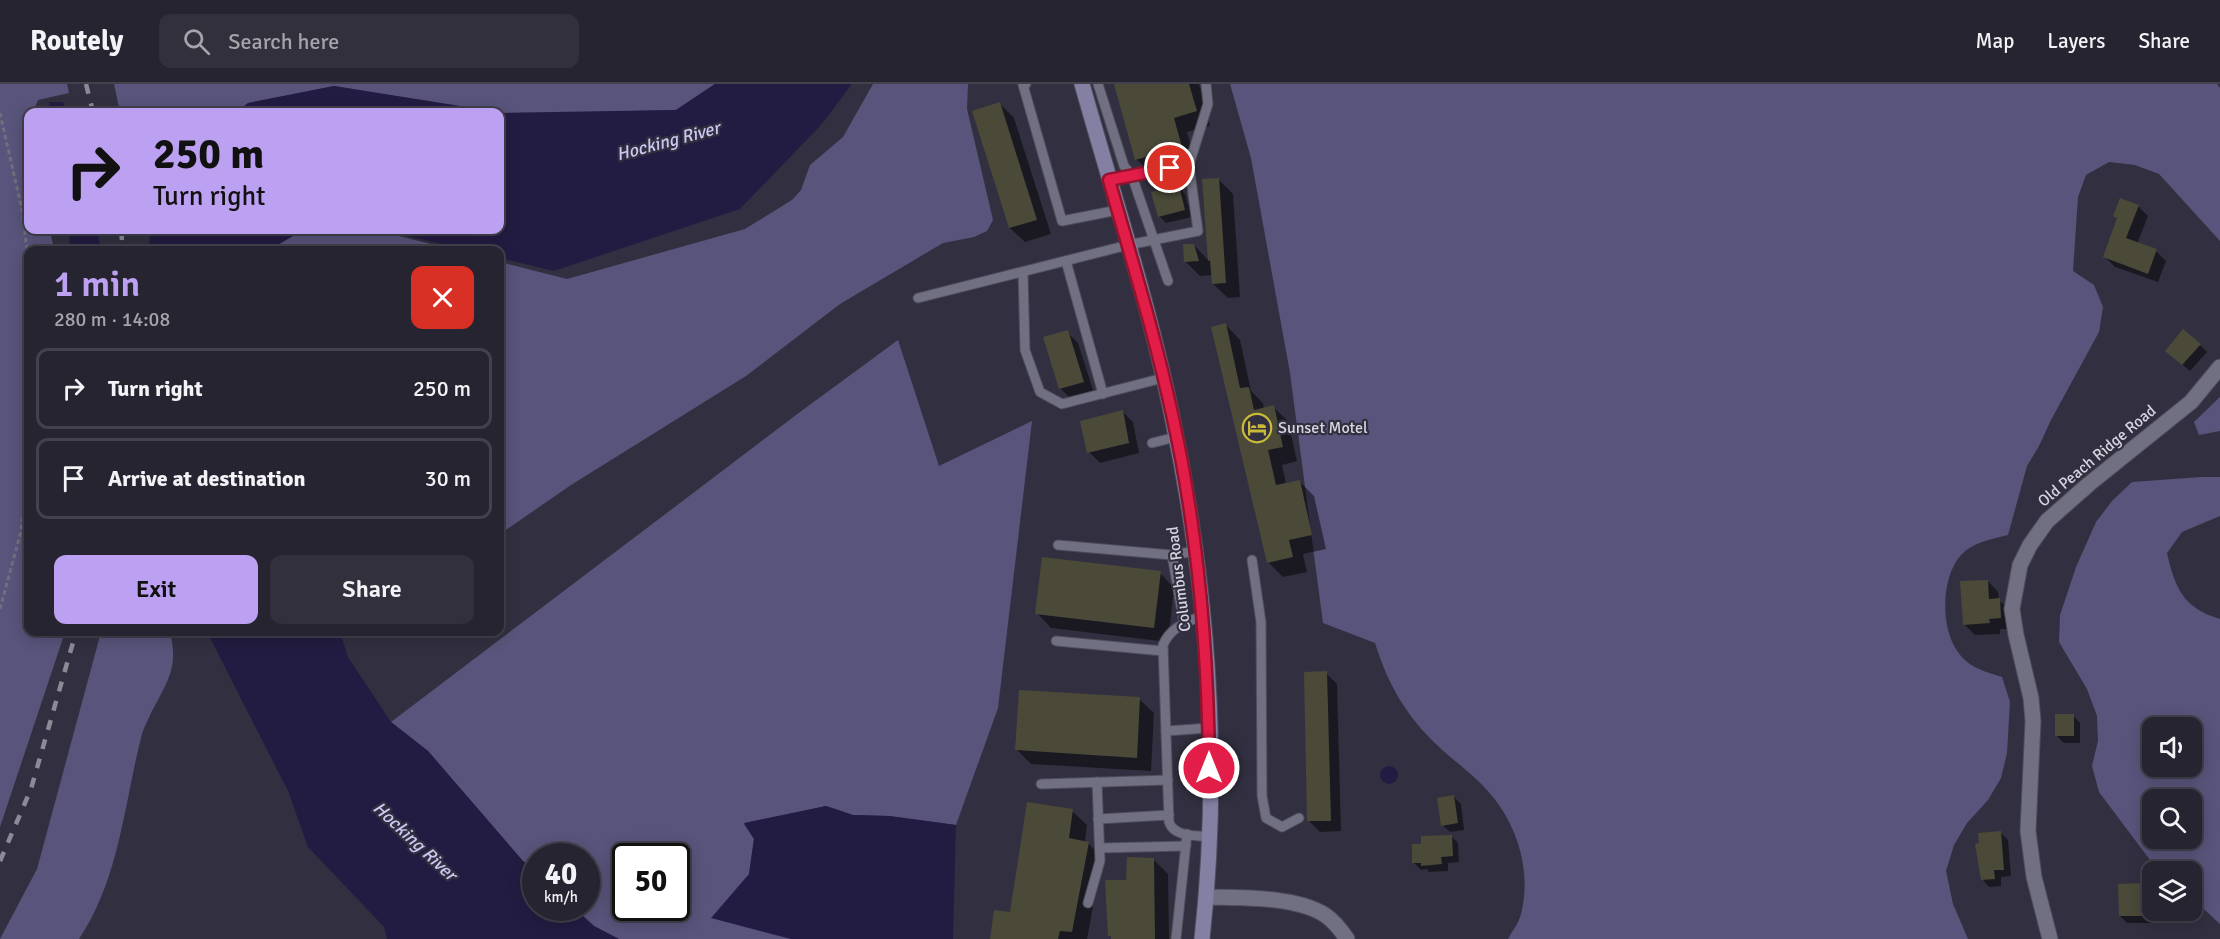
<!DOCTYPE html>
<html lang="en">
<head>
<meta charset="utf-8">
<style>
  :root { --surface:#262430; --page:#32303c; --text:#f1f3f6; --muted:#a4a4ab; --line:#42414c; --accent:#bca0f2 }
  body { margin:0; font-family:Signika,sans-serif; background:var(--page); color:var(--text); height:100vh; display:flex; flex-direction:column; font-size:22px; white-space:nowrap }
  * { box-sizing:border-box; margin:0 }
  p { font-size:20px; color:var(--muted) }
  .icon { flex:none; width:33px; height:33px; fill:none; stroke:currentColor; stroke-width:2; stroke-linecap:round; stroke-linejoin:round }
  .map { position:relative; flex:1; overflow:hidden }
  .sheet { position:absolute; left:24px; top:162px; width:480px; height:390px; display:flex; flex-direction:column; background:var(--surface); border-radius:12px; box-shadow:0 3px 15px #0003,0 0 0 2px var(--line) }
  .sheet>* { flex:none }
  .top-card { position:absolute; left:24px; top:24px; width:480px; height:126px; border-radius:12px; box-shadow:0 3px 15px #0003,0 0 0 2px var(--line); background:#bca0f2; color:#111; overflow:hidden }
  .fabs { position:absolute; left:2142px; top:633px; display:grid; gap:12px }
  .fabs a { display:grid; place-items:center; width:60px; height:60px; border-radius:12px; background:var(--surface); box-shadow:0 3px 15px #0003,0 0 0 2px var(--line); font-size:30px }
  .speed { position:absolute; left:522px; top:759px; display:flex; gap:12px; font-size:30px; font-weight:700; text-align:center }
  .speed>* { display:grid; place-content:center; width:78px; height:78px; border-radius:50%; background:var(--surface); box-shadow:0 3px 15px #0003,0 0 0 2px var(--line); line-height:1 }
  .speed small { font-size:15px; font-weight:400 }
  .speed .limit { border:3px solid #111; border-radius:9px; background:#fff; color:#111 }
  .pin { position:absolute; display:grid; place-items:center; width:51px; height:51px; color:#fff; margin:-26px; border:3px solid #fff; border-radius:50%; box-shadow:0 2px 6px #0007 }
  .me { position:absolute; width:66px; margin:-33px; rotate:0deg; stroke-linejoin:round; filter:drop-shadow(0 0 4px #0008) }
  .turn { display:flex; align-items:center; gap:21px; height:126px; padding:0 30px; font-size:27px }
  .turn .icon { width:78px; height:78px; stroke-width:2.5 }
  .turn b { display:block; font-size:42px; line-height:51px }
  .round { display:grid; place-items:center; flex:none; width:63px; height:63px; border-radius:12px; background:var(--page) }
  .head { display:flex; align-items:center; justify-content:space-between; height:102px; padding:0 30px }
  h1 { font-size:36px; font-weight:600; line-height:45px; color:var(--accent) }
  .primary-button { display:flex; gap:12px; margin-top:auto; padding:12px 30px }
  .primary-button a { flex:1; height:69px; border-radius:12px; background:var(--accent); color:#111; font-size:24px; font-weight:600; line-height:69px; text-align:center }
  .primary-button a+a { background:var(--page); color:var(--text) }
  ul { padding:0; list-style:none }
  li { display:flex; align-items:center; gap:18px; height:81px; margin:0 12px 9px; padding:0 18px; border:3px solid var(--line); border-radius:12px }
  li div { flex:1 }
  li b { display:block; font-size:22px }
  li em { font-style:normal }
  header { display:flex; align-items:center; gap:36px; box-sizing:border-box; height:84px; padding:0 30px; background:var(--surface); border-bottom:2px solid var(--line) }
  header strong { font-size:28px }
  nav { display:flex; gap:33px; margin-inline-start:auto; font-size:21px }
  .search { width:420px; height:54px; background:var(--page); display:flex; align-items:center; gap:15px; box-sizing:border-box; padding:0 21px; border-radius:12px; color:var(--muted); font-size:22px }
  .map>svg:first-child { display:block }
  .green { fill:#58547b; fill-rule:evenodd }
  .water { fill:#231c42 }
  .shadow { fill:#0007 }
  .building { fill:#4b4938 }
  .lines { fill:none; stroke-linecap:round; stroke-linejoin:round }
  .service-casing { stroke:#4f4d5a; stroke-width:11 }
  .minor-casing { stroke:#4f4d5a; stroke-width:17 }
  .secondary-casing { stroke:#4f4d5a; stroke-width:17 }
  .path { stroke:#716f7d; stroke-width:3; stroke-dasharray:4.5 3; stroke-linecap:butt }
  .service { stroke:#717082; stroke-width:9 }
  .minor { stroke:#717082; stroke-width:15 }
  .secondary { stroke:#8380a4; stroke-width:15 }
  .rail { stroke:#8c8a97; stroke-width:4.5; stroke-dasharray:10 10; stroke-linecap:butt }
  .route-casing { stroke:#92132f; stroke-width:15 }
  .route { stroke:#e11d48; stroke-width:10 }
  .labels { text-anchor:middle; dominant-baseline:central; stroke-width:4.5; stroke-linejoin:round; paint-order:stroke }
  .poi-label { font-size:16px; fill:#d7d6e0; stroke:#323040; text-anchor:start }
  .street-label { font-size:16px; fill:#d7d6e0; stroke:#323040 }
  .water-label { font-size:18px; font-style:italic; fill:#cbc8f3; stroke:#323040 }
</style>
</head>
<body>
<header>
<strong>Routely</strong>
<div class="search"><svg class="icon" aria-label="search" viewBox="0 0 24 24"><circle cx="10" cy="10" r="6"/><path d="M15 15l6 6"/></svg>Search here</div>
<nav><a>Map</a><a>Layers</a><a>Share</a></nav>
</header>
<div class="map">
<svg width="2220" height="855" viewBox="0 0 2220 855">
  <rect width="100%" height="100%" fill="#323040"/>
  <g class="green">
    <path d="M0,0H67L69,9L38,16L33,28H28V146H50L54,166H28V548H65L0,743Z"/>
    <path d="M114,0H715L676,26L505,30L334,2L249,19L236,28H120Z"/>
    <path d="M873,0H968L967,25L993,136L987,147L974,153L943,159L840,220L746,292L571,401L500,450V178L567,195L745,145L792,116L801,106L810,81L843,53Z"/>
    <path d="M1230,0H2217L2220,4V157L2159,90L2135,81L2109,78L2086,91L2078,113L2073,187L2094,201L2103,223L2099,248L2051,336L2039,362L2027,382L2008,451C1992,455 1973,458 1961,471C1941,493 1940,544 1958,568C1968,583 1985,588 2002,593L2010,618L2007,669L2001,694L1988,716L1967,739L1954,761L1946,787L1953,820L1968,855H1508C1512,847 1519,839 1521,830C1532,786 1517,739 1487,706C1469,686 1445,671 1426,650C1401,623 1386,594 1375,559L1323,539L1290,289L1251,74Z"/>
    <path d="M303,146H374L456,166H269Z"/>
    <path d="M898,256L939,382L1032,337L998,624L956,741L889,732L853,731L826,722L744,740L754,755L749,790L791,855H619L594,842L574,824H586V772H536L535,788L522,776L428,667L391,638L800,328ZM626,772H676V824H626Z"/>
    <path d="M2220,313V347L2199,351L2194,338Z"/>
    <path d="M2201,393H2220V432L2182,448L2167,469C2175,504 2183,524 2220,535V840L2192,814V788L2162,787L2150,776L2099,708L2092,682L2098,657L2097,632L2087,605L2059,558L2060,531L2076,483L2096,438L2112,417L2132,398ZM2152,644H2192V682H2152ZM2152,716H2192V754H2152Z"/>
    <path d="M101,548H170C179,584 167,598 151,629C148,636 144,643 142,650C124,719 120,794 79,855H0L37,785Z"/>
  </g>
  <g class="water">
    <path d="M715,0H852L821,41L740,125L554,187L500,174V166H469L380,146H500V29L676,26Z"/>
    <path d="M334,2L498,28H236L248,19Z"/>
    <path d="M49,18H63L66,28H51Z"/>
    <path d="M68,146H97L101,166H71Z"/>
    <path d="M151,146H303L269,166H148Z"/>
    <path d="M207,548H340L348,573L391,638L428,667L522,776L535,788L536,824H574L594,842L619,855H387L384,843L308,763L288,707Z"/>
    <circle cx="1389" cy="691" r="9"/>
    <path d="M826,722L853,731L889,732L956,741L953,855H791L711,834L749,790L754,755L744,739Z"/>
  </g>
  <g class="shadow">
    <path d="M1115,0H1199L1210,42L1187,48L1195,77L1151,89L1136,75Z"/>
    <path d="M1000,20L1014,34L1051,150L1025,158L1010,144L974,28Z"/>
    <path d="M1218,95L1233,110L1240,213L1228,214L1213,200V191L1200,192L1185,177L1194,161L1209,177L1204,96Z"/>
    <path d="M1178,103L1185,110L1192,133L1166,139L1159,132Z"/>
    <path d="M2138,122L2148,132L2137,160L2156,167L2166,177L2158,198L2115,183L2105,173Z"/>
    <path d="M1226,241L1240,256L1251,307L1263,319L1264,325L1273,323L1288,337L1297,377L1282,381L1286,400L1299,397L1314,412L1326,465L1303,470L1307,488L1283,493L1268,478Z"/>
    <path d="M1067,248L1078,259L1094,309L1071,315L1060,304Z"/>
    <path d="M2200,261L2207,268L2190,287L2174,273Z"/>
    <path d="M1123,328L1133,338L1139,369L1100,379L1089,368Z"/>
    <path d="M1160,489L1174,504L1168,558L1051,544L1037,529Z"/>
    <path d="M1988,497L1998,508L1999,516L2011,527L2012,545H2000V550L1975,551L1964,540Z"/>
    <path d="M1326,589L1337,600L1341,747L1320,748L1309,737Z"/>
    <path d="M1139,615L1154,629L1151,687L1031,680L1017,666Z"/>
    <path d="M2073,631L2080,639V659H2064L2057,652Z"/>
    <path d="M1454,713L1461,720L1464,746L1450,748L1442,741Z"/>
    <path d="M1072,727L1087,741L1085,758L1088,759L1102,774L1087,855H991L1012,829Z"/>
    <path d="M2001,749L2008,756L2011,792L2001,793V802L1989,803L1982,795Z"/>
    <path d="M1451,752L1458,759L1459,778L1448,779V787L1429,788L1427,785L1421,786L1414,779L1423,761Z"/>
    <path d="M1154,776L1168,790L1169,855H1113L1110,851L1128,798Z"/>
    <path d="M2146,801L2152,808L2153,839H2127L2120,832Z"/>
  </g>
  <g class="building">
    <path d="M1114,0H1189L1197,27L1174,34L1182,63L1135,76Z"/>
    <path d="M1000,18L1037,136L1009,144L972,27Z"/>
    <path d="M1219,94L1226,199L1212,200L1210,176L1208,177L1202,95Z"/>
    <path d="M1179,101L1185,126L1158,133L1151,108Z"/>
    <path d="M2120,114L2139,121L2126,154L2157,165L2148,190L2103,173L2117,134L2113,132Z"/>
    <path d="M1183,160H1194L1199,177L1184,178Z"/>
    <path d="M1226,239L1240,304L1249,303L1254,326L1274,321L1283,363L1268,366L1276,401L1300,396L1312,451L1289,456L1293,473L1267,479L1211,243Z"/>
    <path d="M2183,245L2201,260L2182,281L2165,267Z"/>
    <path d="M1068,246L1084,298L1059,305L1043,253Z"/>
    <path d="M1123,326L1129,359L1087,369L1080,337Z"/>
    <path d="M1042,473L1161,487L1154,544L1035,530Z"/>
    <path d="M1988,496L1989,515L2000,514L2001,534L1989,535L1990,539L1963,541L1960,497Z"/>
    <path d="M1327,587L1331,737H1307L1304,588Z"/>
    <path d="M1019,606L1140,613L1137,674L1015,666Z"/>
    <rect x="2055" y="630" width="19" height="22"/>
    <path d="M1454,711L1458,739L1441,742L1437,714Z"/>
    <path d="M1027,718L1073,725L1069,754L1089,758L1072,848L1060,847L1058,855H990L994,826L1010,828Z"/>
    <path d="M2001,747L2004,786H1994L1995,795L1981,796L1975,760L1979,759L1978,749Z"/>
    <path d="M1452,751L1453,772L1441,773L1442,780L1421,782V779H1412V760H1421V752Z"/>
    <path d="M1127,773L1154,774L1155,855H1111V852H1108L1105,796H1126Z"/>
    <path d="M2146,799L2147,832H2119L2118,800Z"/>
  </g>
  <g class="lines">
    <g class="service-casing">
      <g id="service">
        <path d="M1026,0L1023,1L1062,137L1118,126"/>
        <path d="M1098,0L1124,82L1132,92L1168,197"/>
        <path d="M1109,96L1189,81L1208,20L1206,0"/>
        <path d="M1066,177L1103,310"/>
        <path d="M1023,188L1025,266L1040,308L1062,320L1163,294"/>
        <path d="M918,214L1128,161L1198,147L1189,81"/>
        <path d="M1152,359L1176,353"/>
        <path d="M1058,461L1172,471L1196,467"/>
        <path d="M1172,471L1184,539"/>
        <path d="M1252,476L1261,538L1262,712L1266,734L1282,743L1299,734"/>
        <path d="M1203,531C1185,539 1171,543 1163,561L1169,738C1174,753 1195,751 1208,753"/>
        <path d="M1056,557L1163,567"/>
        <path d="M1166,647L1209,644"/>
        <path d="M1041,700L1168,696"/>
        <path d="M1098,735L1169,731"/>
        <path d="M1100,764L1186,762"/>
        <path d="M1088,819L1100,777L1097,698"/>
        <path d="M1176,855L1187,750"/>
      </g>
    </g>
    <g class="minor-casing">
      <g id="minor">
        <path d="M1206,813C1241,814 1295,812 1325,831C1334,837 1341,846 1347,855"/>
        <path d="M2050,855L2034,793L2028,747L2033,637L2031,614L2016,551L2012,525L2020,481L2030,461L2047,437L2089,400L2191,318L2220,283"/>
      </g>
    </g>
    <g class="secondary-casing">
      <path id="secondary" d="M1082,0C1113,110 1149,220 1172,332C1208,503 1221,681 1202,855"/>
    </g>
    <g class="path">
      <path d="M0,29L22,126L28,174"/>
      <path d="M0,525L20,451L28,401"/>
    </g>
    <use href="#service" class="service"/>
    <use href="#minor" class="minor"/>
    <use href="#secondary" class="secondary"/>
    <g class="rail">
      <path d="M86,0L93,28"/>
      <path d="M121,146L123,166"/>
      <path d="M0,777L31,705L76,548"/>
    </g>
  </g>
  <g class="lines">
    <g class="route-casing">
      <path id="route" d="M1170,84L1109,96C1131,174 1155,251 1172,330C1198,446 1208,565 1209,684"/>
    </g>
    <use href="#route" class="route"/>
  </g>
  <defs>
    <g id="hotel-ring" transform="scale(1.5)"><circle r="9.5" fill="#323040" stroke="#caba3a" stroke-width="1.5"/><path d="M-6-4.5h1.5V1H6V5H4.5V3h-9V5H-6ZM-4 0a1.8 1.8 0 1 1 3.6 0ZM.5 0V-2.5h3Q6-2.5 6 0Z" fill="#caba3a"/></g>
  </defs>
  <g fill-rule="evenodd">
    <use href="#hotel-ring" x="1257" y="344"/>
  </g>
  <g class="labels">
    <g class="poi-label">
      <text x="1278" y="344">Sunset Motel</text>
    </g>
    <g class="street-label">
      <text transform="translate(2097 372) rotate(-40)">Old Peach Ridge Road</text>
      <text transform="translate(1179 495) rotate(-97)">Columbus Road</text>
    </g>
    <g class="water-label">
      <text transform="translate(668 57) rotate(-15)">Hocking River</text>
      <text transform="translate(415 757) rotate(43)">Hocking River</text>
    </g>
  </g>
</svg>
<div class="fabs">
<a><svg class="icon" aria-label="sound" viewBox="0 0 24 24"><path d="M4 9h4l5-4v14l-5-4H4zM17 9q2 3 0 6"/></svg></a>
<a><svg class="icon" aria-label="search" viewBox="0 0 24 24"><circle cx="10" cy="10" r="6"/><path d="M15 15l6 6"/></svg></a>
<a><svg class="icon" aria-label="layers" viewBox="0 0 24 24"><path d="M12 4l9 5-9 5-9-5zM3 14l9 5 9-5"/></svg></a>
</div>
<div class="speed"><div>40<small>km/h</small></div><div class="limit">50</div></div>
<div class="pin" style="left:1170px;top:84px;background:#d93025"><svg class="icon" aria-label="arrive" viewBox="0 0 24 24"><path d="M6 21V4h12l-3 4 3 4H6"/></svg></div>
<svg class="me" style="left:1209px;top:684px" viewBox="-20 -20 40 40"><circle r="17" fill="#e11d48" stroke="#fff" stroke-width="3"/><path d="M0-11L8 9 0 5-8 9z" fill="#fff"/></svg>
<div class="top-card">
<div class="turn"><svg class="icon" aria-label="right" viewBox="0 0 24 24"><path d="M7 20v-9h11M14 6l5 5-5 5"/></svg><div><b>250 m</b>Turn right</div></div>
</div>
<section class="sheet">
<div class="head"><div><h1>1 min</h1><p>280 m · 14:08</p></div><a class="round" style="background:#d93025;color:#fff"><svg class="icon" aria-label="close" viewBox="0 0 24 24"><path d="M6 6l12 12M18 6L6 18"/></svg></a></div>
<ul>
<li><svg class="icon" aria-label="right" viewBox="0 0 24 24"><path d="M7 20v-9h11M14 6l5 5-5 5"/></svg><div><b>Turn right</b></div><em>250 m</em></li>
<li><svg class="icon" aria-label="arrive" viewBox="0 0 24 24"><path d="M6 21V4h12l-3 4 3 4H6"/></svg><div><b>Arrive at destination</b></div><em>30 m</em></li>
</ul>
<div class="primary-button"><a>Exit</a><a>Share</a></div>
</section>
</div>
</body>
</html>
